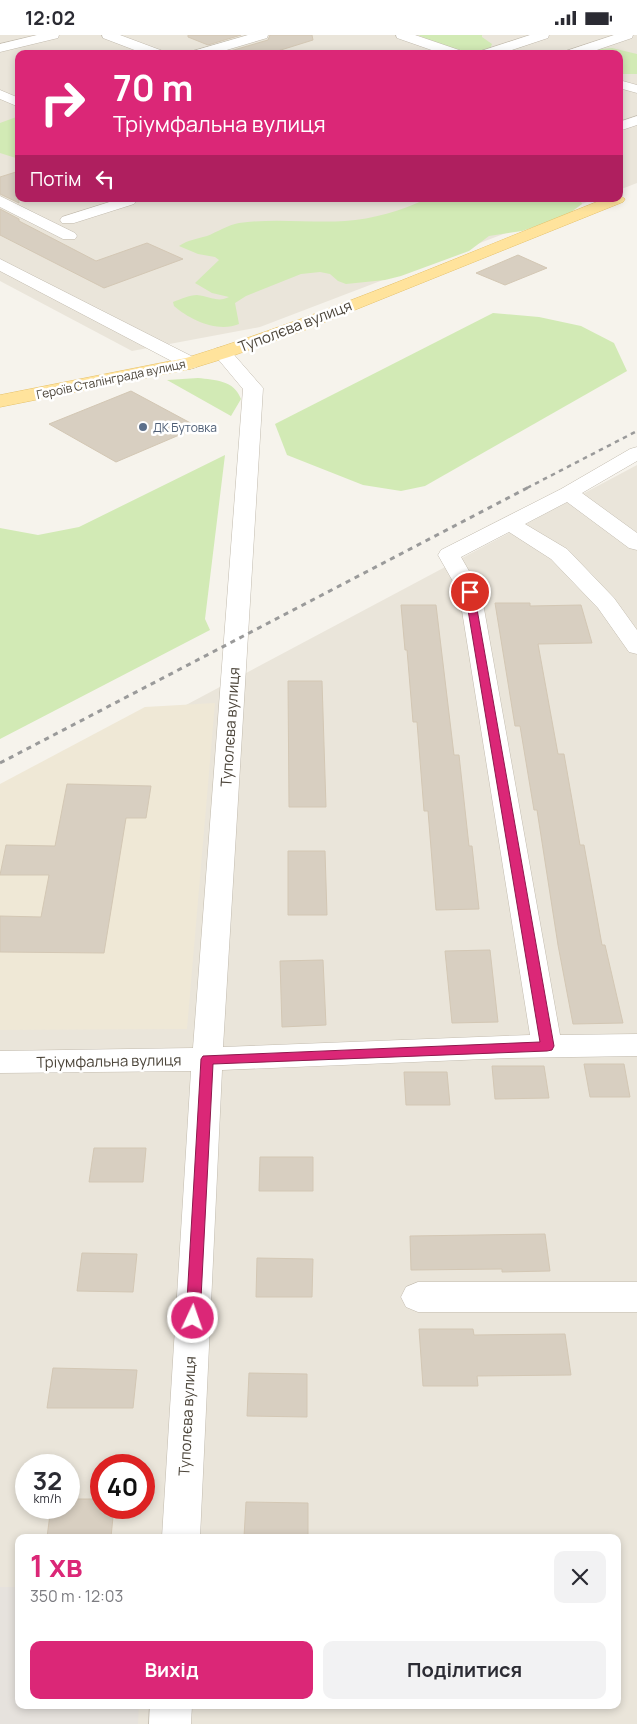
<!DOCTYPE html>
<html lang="uk">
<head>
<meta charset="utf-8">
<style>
  :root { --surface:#fff; --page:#f2f2f3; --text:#2b2b33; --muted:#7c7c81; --accent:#db2777 }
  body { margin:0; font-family:Manrope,sans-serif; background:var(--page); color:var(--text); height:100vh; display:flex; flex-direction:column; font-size:19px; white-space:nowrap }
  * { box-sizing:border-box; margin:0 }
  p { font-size:16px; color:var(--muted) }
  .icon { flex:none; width:28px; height:28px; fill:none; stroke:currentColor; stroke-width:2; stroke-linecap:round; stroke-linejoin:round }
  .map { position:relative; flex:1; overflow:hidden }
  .drawer { position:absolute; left:15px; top:1499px; width:606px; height:175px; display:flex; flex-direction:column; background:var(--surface); border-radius:10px; box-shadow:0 2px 8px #0003 }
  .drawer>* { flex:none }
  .hud { position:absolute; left:15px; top:15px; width:608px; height:152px; border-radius:10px; box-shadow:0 2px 8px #0003; background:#db2777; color:#fff; overflow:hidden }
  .speed { position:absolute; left:15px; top:1419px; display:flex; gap:10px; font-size:25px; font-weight:700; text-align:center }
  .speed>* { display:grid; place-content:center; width:65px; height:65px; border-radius:50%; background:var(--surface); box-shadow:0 2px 8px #0003; line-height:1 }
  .speed small { font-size:12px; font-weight:400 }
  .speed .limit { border:8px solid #d22; background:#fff; color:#111 }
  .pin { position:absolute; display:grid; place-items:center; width:42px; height:42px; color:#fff; margin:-21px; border:2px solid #fff; border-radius:50%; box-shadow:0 1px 5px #0007 }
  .me { position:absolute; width:55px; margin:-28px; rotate:3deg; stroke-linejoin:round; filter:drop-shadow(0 0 4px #0008) }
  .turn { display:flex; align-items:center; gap:18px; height:105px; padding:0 15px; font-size:22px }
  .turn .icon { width:65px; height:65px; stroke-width:2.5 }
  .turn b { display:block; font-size:35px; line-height:42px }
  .then { display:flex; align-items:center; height:48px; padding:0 15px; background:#0003; gap:10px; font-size:19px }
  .round { display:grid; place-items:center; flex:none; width:52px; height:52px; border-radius:10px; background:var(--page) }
  .head { display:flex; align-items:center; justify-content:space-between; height:85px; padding:0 15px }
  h1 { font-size:30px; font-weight:700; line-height:38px; color:var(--accent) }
  .primary-button { display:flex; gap:10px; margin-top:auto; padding:10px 15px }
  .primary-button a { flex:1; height:58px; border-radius:10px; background:var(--accent); color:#fff; font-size:20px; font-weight:700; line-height:58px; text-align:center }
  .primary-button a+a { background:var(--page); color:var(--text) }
  .status { display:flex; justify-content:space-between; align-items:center; height:35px; padding:0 25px; background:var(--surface); direction:ltr }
  .status svg { height:14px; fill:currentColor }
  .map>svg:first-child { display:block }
  .residential { fill:#eae5da; fill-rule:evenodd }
  .industrial { fill:#e6e2dd }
  .education { fill:#efe8d6 }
  .green { fill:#d2eab5 }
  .building { fill:#d8cfc1; stroke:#d3c7b4 }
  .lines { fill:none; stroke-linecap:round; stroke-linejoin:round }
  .minor-casing { stroke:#c2bbae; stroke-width:1 }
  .major-casing { stroke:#e6c16a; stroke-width:1 }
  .minor { fill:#fff; fill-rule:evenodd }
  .major { fill:#ffe39c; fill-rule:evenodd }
  .rail-far1 { stroke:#9a9a9a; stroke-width:2.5; stroke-dasharray:4.5 4.5; stroke-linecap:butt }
  .rail { stroke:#9a9a9a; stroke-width:3; stroke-dasharray:5 5; stroke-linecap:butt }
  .route { fill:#db2777; stroke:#8e194d }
  .service-dot { fill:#5c6f8a; stroke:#fff; stroke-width:2 }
  .labels { text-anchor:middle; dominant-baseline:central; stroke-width:5; stroke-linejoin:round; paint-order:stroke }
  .far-street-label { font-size:12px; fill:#4b4439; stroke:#fff }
  .far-service-label { font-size:12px; fill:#4e5e75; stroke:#fff; text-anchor:start }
  .street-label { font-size:15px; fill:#4b4439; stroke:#fff }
</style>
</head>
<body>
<div class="status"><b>12:02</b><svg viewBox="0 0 49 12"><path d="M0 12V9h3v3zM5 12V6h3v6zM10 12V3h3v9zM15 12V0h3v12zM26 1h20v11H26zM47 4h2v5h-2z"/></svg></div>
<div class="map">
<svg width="637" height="1689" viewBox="0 0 637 1689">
  <rect width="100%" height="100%" fill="#f6f3ec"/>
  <g class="residential">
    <path d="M0,0H637V148L619,155V19H19V164H595L260,292L132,316L0,246Z"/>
    <path d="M637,430V1689H0V769ZM26,1430H69V1472H26ZM101,1430H144V1472H101ZM19,1502H618V1670H19Z"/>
  </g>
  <path class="industrial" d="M0,1552H19V1670H139L138,1689H0Z"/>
  <path class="education" d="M215,668L187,994L0,995V749L145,672Z"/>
  <g class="green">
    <path d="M418,0H482V2L492,9L490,14C466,21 440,10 418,0Z"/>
    <path d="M612,13L637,19V39H619V19H586L591,15Z"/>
    <path d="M19,81V124L0,118V88Z"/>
    <path d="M426,164H580L582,169L566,181L522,196L489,201L469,216L401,241L385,245L346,249L338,246L330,239L320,237L301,239L246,261L235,268L239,289C218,298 190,285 174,271L173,267C181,264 189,260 197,260C209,261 218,268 229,262L212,258L195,248L219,225L215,222L198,219L179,211C188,205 196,204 207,201C217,197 228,190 239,188C274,183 310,188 345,186C373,184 401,176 426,164Z"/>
    <path d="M493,278L539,282L581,291L614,308L627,336L425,451L401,456L363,450L287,420L275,389Z"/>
    <path d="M198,343C215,345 234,345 241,364L231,381L167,345Z"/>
    <path d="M225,420L205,584L210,595L0,704V493L38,500L79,492Z"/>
  </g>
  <g class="building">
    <path d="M188,0H241L208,10L188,2Z"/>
    <path d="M270,0H312L313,5L268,19H232L227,17L268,5Z"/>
    <path d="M19,136V168L0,159V142Z"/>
    <path d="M0,174L19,184V186L96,226L147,208L183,224L104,253L0,200Z"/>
    <path d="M518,220L547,233L505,250L476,238Z"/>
    <path d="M131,356L198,392L116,427L49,389Z"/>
    <path d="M495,568H530V571L581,570L592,608L538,609L558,719H564L580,810H584L602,910H605L623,988L573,989L558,910L537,775H534L520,691H515Z"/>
    <path d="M401,570H436L454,720H459L469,811H472L479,874L436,875L428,776H424L417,687H413L407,615H405Z"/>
    <path d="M288,646H322L326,772H289Z"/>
    <path d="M67,749L151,751L146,783H126L104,918L0,917V881L41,882L49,840H0L6,810L55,811Z"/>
    <path d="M288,816H325L327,880H288Z"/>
    <path d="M490,915L498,987L452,988L445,916Z"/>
    <path d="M323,925L326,990L282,992L280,926Z"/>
    <path d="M584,1029H624L630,1062H590Z"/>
    <path d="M492,1031H544L549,1063L495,1064Z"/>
    <path d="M404,1037H447L450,1070H406Z"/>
    <path d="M94,1113H146L143,1147H89Z"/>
    <path d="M260,1122H313V1156H259Z"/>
    <path d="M545,1199L550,1236L502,1237V1234L411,1235L410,1201Z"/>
    <path d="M82,1218L137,1219L133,1257L77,1256Z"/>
    <path d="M257,1223L313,1224L312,1262H256Z"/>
    <path d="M419,1294H473L474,1300L565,1299L571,1340L477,1341L478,1351H423Z"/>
    <path d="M53,1333L137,1335L133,1373H47Z"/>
    <path d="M249,1338L307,1339V1382L247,1381Z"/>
    <path d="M69,1464H101V1472H114L111,1502H47L51,1472H69Z"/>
    <path d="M246,1467L308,1468V1502H244Z"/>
  </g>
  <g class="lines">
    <g class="minor-casing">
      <g id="minor">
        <path d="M37,0H59L58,3L0,17V9Z"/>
        <path d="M102,0H120L163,16L164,19H145L103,3Z"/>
        <path d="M248,0H268L267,3L213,19H192L193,16Z"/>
        <path d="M396,0H415L462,16L463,19H443L397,3Z"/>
        <path d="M530,0H549L548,3L500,19H480L481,16Z"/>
        <path d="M614,0H633L632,3L585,19H565L566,16Z"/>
        <path d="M619,45L637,50V58L619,53Z"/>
        <path d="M0,55L19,63V72L0,64Z"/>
        <path d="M637,81V90L619,96V87Z"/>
        <path d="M0,161L75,198L77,201L75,204H63L0,172Z"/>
        <path d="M119,164H135L136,166L134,169L74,188H62L60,185L62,182Z"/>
        <path d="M0,224L197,324L199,328L197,332L190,334L183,332L0,236Z"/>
        <path d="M222,312L229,314L263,353L223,1012L530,1000L459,557L438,520L441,515L561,454L630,414L637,412V426L582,458L637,498V515L629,513L567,467L525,489L567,514L614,563L637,595V619L629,617L598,573L551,524L509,497L461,522L481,557L560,1000L637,999V1021L509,1023L222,1035L200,1502H162L191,1036L0,1038V1016L193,1013L243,354L213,318L215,314Z"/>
        <path d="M418,1247H637V1277H418L406,1272L401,1262L406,1252Z"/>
        <path d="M150,1670H192L191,1689H149Z"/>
      </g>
    </g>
    <g class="major-casing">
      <path id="major" d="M619,160L625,164L623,167L300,297L229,322L190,334L0,372V360L186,323C328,279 465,219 604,164H619Z"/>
    </g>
    <use href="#minor" class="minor"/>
    <use href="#major" class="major"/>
    <path class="rail-far1" d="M527,453L637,396"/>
    <path class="rail" d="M0,728L529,452"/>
  </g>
  <path class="route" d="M470,554L474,557L554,1011L552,1015L547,1016L213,1029L200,1283L198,1288L193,1289L188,1288L186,1283L201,1024L203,1021L540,1007L465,557Z"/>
  <circle class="service-dot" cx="143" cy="392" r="5"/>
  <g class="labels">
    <g class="far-street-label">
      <text transform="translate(111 344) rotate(-12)">Героїв Сталінграда вулиця</text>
    </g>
    <g class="far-service-label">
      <text x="153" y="392">ДК Бутовка</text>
    </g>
    <g class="street-label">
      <text transform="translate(295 291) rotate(-21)">Туполєва вулиця</text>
      <text transform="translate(230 692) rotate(-86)">Туполєва вулиця</text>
      <text transform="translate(109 1026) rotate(-1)">Тріумфальна вулиця</text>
      <text transform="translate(187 1381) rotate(-87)">Туполєва вулиця</text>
    </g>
  </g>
</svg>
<div class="speed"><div>32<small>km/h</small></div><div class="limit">40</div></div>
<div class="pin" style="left:470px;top:557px;background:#d93025"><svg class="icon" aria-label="arrive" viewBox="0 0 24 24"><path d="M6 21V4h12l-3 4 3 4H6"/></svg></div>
<svg class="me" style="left:193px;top:1283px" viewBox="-20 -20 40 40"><circle r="17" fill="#db2777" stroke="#fff" stroke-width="3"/><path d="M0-11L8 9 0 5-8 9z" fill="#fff"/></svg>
<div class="hud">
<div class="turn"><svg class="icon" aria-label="right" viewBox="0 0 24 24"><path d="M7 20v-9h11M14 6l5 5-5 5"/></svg><div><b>70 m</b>Тріумфальна вулиця</div></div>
<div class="then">Потім<svg class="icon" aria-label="left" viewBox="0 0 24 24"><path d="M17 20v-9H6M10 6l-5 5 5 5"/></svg></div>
</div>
<section class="drawer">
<div class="head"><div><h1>1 хв</h1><p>350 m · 12:03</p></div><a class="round"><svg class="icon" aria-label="close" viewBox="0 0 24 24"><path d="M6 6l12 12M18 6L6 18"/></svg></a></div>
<div class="primary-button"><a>Вихід</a><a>Поділитися</a></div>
</section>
</div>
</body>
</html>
